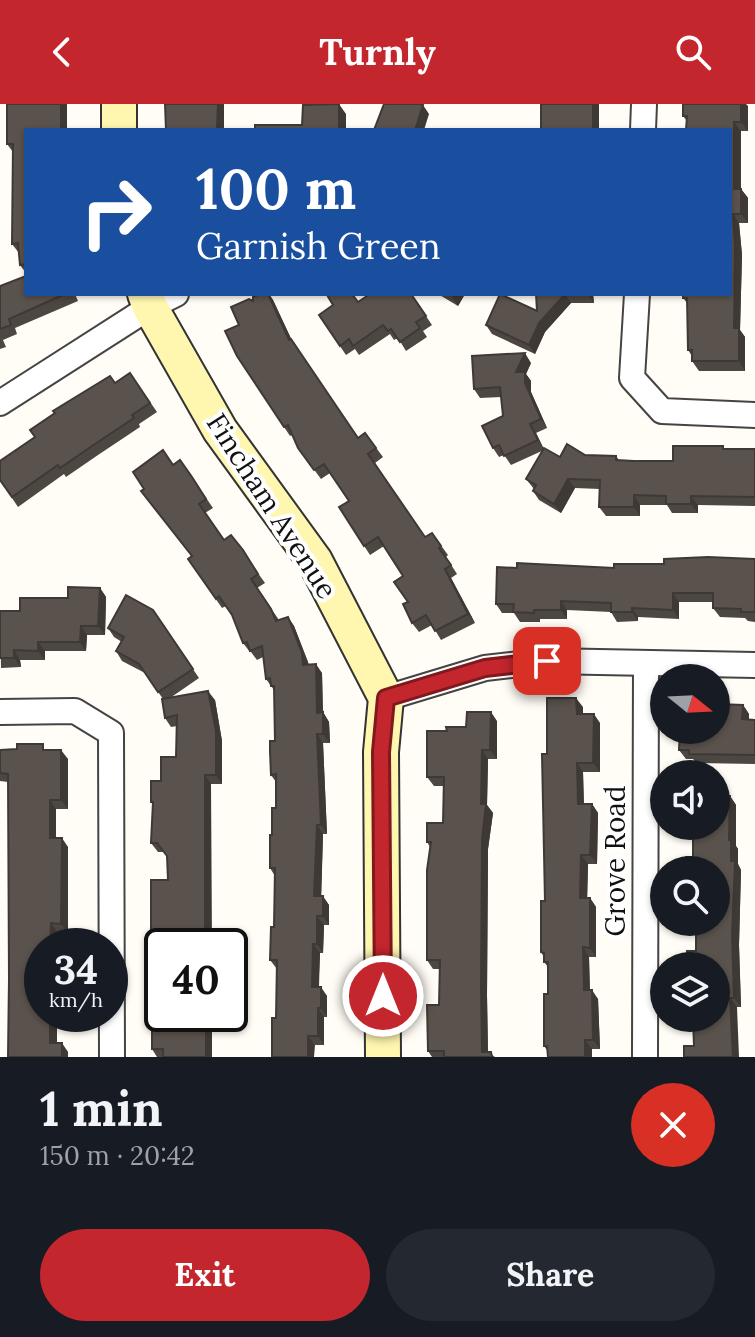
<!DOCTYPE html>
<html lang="en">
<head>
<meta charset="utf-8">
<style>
  :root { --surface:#171b24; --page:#242831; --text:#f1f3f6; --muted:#9ea1a6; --accent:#c4262e }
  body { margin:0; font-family:Lora,serif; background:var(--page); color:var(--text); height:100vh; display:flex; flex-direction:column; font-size:30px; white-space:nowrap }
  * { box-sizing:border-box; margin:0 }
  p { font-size:26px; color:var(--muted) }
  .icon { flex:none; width:44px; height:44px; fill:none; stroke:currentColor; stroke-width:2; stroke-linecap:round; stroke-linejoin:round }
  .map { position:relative; height:953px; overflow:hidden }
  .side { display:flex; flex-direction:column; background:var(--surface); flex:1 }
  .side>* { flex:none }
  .top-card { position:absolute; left:24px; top:24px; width:708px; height:168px; border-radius:0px; box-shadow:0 2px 6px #0004; background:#1a4fa0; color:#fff; overflow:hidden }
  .needle { width:52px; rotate:108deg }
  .buttons { position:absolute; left:650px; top:560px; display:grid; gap:16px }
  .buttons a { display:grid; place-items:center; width:80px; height:80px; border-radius:50%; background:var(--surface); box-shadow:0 2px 6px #0004; font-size:40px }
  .speed { position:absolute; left:24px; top:824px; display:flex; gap:16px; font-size:40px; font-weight:700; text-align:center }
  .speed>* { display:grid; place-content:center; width:104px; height:104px; border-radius:50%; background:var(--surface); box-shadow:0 2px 6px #0004; line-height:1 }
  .speed small { font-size:20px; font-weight:400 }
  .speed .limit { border:4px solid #111; border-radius:12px; background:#fff; color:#111 }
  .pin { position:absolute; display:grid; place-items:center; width:68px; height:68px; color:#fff; margin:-34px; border-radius:16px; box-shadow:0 4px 12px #0006 }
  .me { position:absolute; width:88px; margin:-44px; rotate:0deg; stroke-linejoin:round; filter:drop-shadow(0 0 6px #0008) }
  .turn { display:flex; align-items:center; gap:28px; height:168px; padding:0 40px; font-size:36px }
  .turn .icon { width:104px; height:104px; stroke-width:2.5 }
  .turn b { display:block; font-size:56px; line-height:68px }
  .round { display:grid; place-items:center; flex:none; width:84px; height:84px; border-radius:42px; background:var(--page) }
  .headline { display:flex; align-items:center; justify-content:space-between; height:136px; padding:0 40px }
  h1 { font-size:48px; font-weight:700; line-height:60px }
  .cta { display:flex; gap:16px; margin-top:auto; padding:16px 40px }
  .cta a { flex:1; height:92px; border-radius:48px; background:var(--accent); color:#fff; font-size:32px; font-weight:700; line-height:92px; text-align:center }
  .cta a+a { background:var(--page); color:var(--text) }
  header { display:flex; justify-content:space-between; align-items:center; height:104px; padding:0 40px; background:var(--accent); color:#fff; font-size:36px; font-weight:700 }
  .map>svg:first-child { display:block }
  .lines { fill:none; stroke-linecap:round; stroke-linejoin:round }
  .street-casing { stroke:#444; stroke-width:28 }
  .secondary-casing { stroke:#333; stroke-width:38 }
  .street { stroke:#fff; stroke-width:24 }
  .secondary { stroke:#fff6b0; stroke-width:34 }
  .wall { fill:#4d4742 }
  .shaded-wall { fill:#3f3936 }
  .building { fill:#5a524d; stroke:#3f3936; stroke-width:2 }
  .route-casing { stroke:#7f191e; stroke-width:20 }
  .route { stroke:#c4262e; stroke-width:14 }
  .labels { text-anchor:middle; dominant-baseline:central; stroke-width:8; stroke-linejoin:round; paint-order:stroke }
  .street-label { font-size:28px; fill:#111; stroke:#fff }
</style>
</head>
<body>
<header><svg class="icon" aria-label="back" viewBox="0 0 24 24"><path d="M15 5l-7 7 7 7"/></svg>Turnly<svg class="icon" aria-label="search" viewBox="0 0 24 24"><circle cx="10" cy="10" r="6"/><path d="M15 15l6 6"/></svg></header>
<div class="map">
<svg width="755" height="953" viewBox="0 0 755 953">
  <rect width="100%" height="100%" fill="#fffdf5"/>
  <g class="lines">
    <g class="street-casing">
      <g id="street">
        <path d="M643,26L644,0"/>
        <path d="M637,190L632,274L662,307L755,311"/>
        <path d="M0,299L150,203L176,190"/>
        <path d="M386,594L485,564L547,557L755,561"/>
        <path d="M0,608L75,607L111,629L112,953"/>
        <path d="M645,953L646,561"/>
      </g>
    </g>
    <g class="secondary-casing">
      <g id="secondary">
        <path d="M119,0V26"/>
        <path d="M145,190L150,203L220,326L315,457L386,594L381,648L383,953"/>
      </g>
    </g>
    <use href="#street" class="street"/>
    <use href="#secondary" class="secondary"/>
  </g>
  <g class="wall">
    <path d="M7,0H67V26H26V169L20,161L19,149L12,140L13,48L7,40Z"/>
    <path d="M748,2V27H741V85L748,94V119H739L742,151L740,226L745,233V267H699L692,257V252L688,246V200L683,194L730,190L687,17L683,12Z"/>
    <path d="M0,182L26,190H75L78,197L15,224L17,230L3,236L6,243L0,245Z"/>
    <path d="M269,190L273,196L291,235L358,334L365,329L383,353L375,359L407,408L425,433L432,429L448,451L446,453L457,470L451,474L475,519L441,536L432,521L419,528L412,519L403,472L384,442L370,451L339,403L349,397L330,369L321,375L298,344L292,331L290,332L237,252L239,221L253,197Z"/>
    <path d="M411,190L432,221L423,227L427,233L406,247L398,234L394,236L390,230L359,251L355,245L346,251L319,211L333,201L358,198L390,191Z"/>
    <path d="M438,190H465L458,202Z"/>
    <path d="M536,190H593L594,199H571L545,228L535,250L492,230L486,221L537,207Z"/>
    <path d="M531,259L526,270L531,277V288L547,324L536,329L544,345L560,353L585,351L616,352L619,356L634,357H673L725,345H755V402L698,401V409H672L667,401H640V412H606L599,403L600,385L575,384L561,409L539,396L533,387L534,385L526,375L544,346L511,361L504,351L499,353L493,344L503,312L501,293L480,294L474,285Z"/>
    <path d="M130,269L157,308L139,320L140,323L98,351L66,373L64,370L18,403L0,376L35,333Z"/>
    <path d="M180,356L213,404L205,409L224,436L231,431L265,479L257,484L279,516L288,513L294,522L309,561L322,569L323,608L329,618L330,639H323L327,730H323L321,792L329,801V821H324L323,849H320L319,883L327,892V913H324V941H315L276,914L277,865L270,856L274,823L275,772L270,764L272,731L276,704V678L271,671L275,637L274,586L266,575L263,553L257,556L251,548H250L243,539L232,511L226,502L222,504L188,455L191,453L173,361Z"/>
    <path d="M755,455V518L748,517L745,514L720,513L713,504V498H679V515L638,513V517L617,518L611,508L567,506V515H540V518H520L514,509H502L496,500L614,464Z"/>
    <path d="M100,484L106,493L105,531H87L86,547H45V556H20L21,563L1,564L0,507H20Z"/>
    <path d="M153,506L199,574L170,594L215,596L222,637V680H211L162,842V871H157L151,862L168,776L167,753L164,748H158L151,739L153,701L151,698L161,677L176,653L177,622L171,623L165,614L163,595L145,569L122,557L116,547L122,538L114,533L108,524Z"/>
    <path d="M743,601L749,610V615L755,616V660L696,659L693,655H686L679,646Z"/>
    <path d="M583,603V610L600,619V668H583L584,700H592L598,709L597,760H588L587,794H590L596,803V853H589L590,886L598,895L600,945H592V953H548L547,946L544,942L548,890V863L544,858V853L541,848L545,797L547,650Z"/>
    <path d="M497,617V655H488L487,701L493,709L488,745L487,891L488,948L495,953H432L428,947L439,901L440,865H433L427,856L430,743L427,738L443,719L444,682H434L427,673L447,627Z"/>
    <path d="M0,646H47L68,655V705H56V734L68,743V829L57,828V842H42V910H68L57,911V939L68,948V953H8L9,875L8,678L0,677Z"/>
    <path d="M730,692L736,701V742L738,745V760L741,766L739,841L741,903H737L694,942L696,847L716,818L693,753Z"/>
    <path d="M162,910H212V953H157L152,945Z"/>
  </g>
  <g class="shaded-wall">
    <rect x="61" y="0" width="6" height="26"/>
    <path d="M218,0H224V26H219L217,24Z"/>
    <path d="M339,0L346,10V26H339Z"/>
    <rect x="593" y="0" width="6" height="26"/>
    <path d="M741,0H746L748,2V27L741,18Z"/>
    <path d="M423,1L429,10L424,26H415Z"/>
    <path d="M734,18L741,27V94L734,85Z"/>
    <path d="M741,85L748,94V119L741,110Z"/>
    <path d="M733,110L739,119L742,151L740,226L745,233V267L739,257L734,224Z"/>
    <path d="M269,190L273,196L296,245L289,236Z"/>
    <path d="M453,190H465L458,202L452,193Z"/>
    <path d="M565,190L571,199L545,228L535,250L529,241L539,219Z"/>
    <path d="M587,190H593L594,199Z"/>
    <path d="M525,249L531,259L526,270L531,277V288L547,324L541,315L516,268Z"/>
    <path d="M530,320L536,329L544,346L538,336Z"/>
    <path d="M568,375L575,384L561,409L554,400Z"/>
    <path d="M634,391L640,401V412L634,403Z"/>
    <path d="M691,392L698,401V409L691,400Z"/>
    <path d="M445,465L451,474L475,519L468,510Z"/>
    <path d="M100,484L106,493L105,531L98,522Z"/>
    <path d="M673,489L679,498V515L673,506Z"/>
    <path d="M561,497L567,506V515L561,506Z"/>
    <path d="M632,504L638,513V517L632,508Z"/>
    <path d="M288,513L294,522L308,558L310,570L303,561Z"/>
    <path d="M81,522L87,531L86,547L80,538Z"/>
    <path d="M38,538L45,547V556L38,547Z"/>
    <path d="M14,546L20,556L21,563L14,554Z"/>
    <path d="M316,560L322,569L323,618L317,609Z"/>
    <path d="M208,587L215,596L222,637V680L216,671Z"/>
    <path d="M576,594L583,603V619L577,610Z"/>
    <path d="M743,601L749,610V624L742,615Z"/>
    <path d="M323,608L329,618L330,639L323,630Z"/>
    <path d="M491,608L497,617V655L490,646Z"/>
    <path d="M594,610L600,619V668L593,659Z"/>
    <path d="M317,630L323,639L327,730L321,721Z"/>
    <path d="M61,646L68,655V705L61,696Z"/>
    <path d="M482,646L488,655L487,701L493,709L488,745L487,891L488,953L482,948L481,882Z"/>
    <path d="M577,659L583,668L584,709L578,700Z"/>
    <path d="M205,671L211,680L212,842H205Z"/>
    <path d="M730,692L736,701V742L738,745V760L741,766L739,841L741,903L734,894L731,757L729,736Z"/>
    <path d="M50,696L56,705V743L50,734Z"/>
    <path d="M592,700L598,709L597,760L590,751Z"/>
    <path d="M317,721L323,730L321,801L314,792Z"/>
    <path d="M62,734L68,743V829L61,820Z"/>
    <path d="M581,751L588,760L587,803L580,794Z"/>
    <path d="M323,792L329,801V821L323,812Z"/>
    <path d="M590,794L596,803V853L590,844Z"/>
    <path d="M317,812L324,821L323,849L317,840Z"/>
    <path d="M51,819L57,828V842H50Z"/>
    <path d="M313,840L320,849L318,892L312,883Z"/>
    <path d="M583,843L589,853L590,895L584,886Z"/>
    <path d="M321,883L327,892V913L321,904Z"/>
    <path d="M592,886L598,895L600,945L593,936Z"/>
    <path d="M730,894L737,903L739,953H733Z"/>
    <path d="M318,904L324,913V941L318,932Z"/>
    <path d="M50,910L57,911V948L50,939Z"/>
    <rect x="206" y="910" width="6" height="43"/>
    <path d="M308,932L315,941L314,953H308Z"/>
    <path d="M585,936L592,945V953H585Z"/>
    <path d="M62,939L68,948V953H62Z"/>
  </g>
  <g class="building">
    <path d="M7,0H61V26H26V160L20,161L18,139L12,140L13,40H7Z"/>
    <path d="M165,0H218L217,24L220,23L221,26H166Z"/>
    <path d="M339,0V26H255V21H302L303,1Z"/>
    <path d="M384,0H419L423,1L415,26H374Z"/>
    <rect x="541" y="0" width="52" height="26"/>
    <path d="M683,0H741V18H734V85H741V110H733L735,142L734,224H739V257H692V246H688L687,194H683V190H730V26H686L687,12H683Z"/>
    <path d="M26,172V190H65L9,215L11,221L0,225V182Z"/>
    <path d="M260,190H268L289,236L291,235L358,334L365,329L376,344L368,350L425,433L432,429L441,442L439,444L451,461L445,465L468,510L435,527L426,511L412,519L403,500L408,498L394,478L403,472L378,433L364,442L339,403L349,397L324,360L314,366L298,344L288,321L284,323L237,252L225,227L239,221L231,203L249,195L253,197V193Z"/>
    <path d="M328,190H352L358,198L370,190H411L426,212L416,218L420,224L400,238L391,225L388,227L383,221L353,242L349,235L340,242L319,211L333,201L327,191Z"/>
    <path d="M500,190L537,207L536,190H587H565L539,219L529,241L486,221Z"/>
    <path d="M525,249L516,268H525V279L541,315L530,320L538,336L504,352L499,341L493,344L482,322L503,312L500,283L474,285L472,252Z"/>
    <path d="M130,269L150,299L132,311L134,314L92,342L60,364L58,361L12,393L0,376V357L35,333L30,326L55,309L53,307L110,272L115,279Z"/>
    <path d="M567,340L585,351L616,352V356L634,357H673V342H723V345H755V393L691,392V400H666V392L634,391V403H599L600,376L568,375L554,400L533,387L536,381L526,375L544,344L560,353Z"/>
    <path d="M163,346L173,361L180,356L192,373L206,395L199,400L224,436L231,431L243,446L258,470L251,475L271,505L276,517L288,513L302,549L303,561L316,560L317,609L323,608V630H317L321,721H317L314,792H323V812H317V840H313L312,883H321V904H318V932H308V953H272V914H276L277,856H270L271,823H274L275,764H270V731H272V704H276V670L271,671L270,647V637H275L274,582H271L270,574L266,575L262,542L250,547L247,538L243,539L232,511L219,492L216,495L188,455L192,452L141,387L144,385L133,368Z"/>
    <path d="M708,453L755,455V508H741V505L713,504V489H673V506L632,504V508H611V499L561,497V506H534V509L513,508L514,500H496L497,463L517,464V459L614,464V460H664V455Z"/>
    <path d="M68,483L100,484L98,522H81L80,538H38V547L14,546V554H0V507H20V494H68Z"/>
    <path d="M126,491L153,506L193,565L158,588L139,560L116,547L124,533L108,524Z"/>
    <path d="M208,587L216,627V671H205V842H162V862H151V776H168L167,752L157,739H151L153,698H151V677H161V653H176L177,611L165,614L162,595Z"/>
    <path d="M547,594H576L577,610H594L593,659H577L578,700H592L590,751H581L580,794H590V844L583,843L584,886H592L593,936H585V953H548L547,942H544V890H548V858H544V849L541,848V797H545L542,650H547Z"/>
    <path d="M716,600L743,601L742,615L755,616V651L689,650V646H679L680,626H716Z"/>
    <path d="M467,608H491L490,646H482L481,700H486L482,735L481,882L482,948H491L492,953H444V947H428L427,901H439L440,856H427V766L431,738H427V719H443L444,673H427V627H447L446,623H466Z"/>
    <path d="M17,640H43V646H61V696H50V734H62L61,820L51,819L50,842H42V910H50V939H62V953H8L9,875L8,670L0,669V646L17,645Z"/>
    <path d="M716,692H730L729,736H731V757H735L732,832L734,894H730L733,953H684V942H694L693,914H716V862H686L687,847H696V818H716V766H686V753H693V722H716Z"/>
    <path d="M152,899H162V910H206V953H163V945H152Z"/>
  </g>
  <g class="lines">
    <g class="route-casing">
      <path id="route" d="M383,892L381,648L386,594L485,564L547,557"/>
    </g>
    <use href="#route" class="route"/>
  </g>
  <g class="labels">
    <g class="street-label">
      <text transform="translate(272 402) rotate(57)">Fincham Avenue</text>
      <text transform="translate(615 757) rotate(-90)">Grove Road</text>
    </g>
  </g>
</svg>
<div class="buttons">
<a><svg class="needle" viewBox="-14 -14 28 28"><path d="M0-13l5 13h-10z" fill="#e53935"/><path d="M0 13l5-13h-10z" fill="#9ea1a6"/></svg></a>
<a><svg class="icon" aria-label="sound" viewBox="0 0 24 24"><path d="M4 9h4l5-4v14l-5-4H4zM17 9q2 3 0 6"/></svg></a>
<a><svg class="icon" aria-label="search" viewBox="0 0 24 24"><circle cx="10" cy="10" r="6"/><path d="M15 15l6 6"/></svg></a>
<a><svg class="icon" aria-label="layers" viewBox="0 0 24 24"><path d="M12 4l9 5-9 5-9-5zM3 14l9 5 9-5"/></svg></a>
</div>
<div class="speed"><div>34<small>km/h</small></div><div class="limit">40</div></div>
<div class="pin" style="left:547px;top:557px;background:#d93025"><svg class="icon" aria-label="arrive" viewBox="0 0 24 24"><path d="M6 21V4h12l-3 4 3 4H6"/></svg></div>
<svg class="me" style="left:383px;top:892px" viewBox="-20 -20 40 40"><circle r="17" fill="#c4262e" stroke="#fff" stroke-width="3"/><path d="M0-11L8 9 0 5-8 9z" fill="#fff"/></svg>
<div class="top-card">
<div class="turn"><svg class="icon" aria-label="right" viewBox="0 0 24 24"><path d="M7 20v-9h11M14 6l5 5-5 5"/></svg><div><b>100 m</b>Garnish Green</div></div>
</div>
</div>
<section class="side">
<div class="headline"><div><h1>1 min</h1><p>150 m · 20:42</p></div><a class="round" style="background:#d93025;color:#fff"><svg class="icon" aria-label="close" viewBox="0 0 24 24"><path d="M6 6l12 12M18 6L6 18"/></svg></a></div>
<div class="cta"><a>Exit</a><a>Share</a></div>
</section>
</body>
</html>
